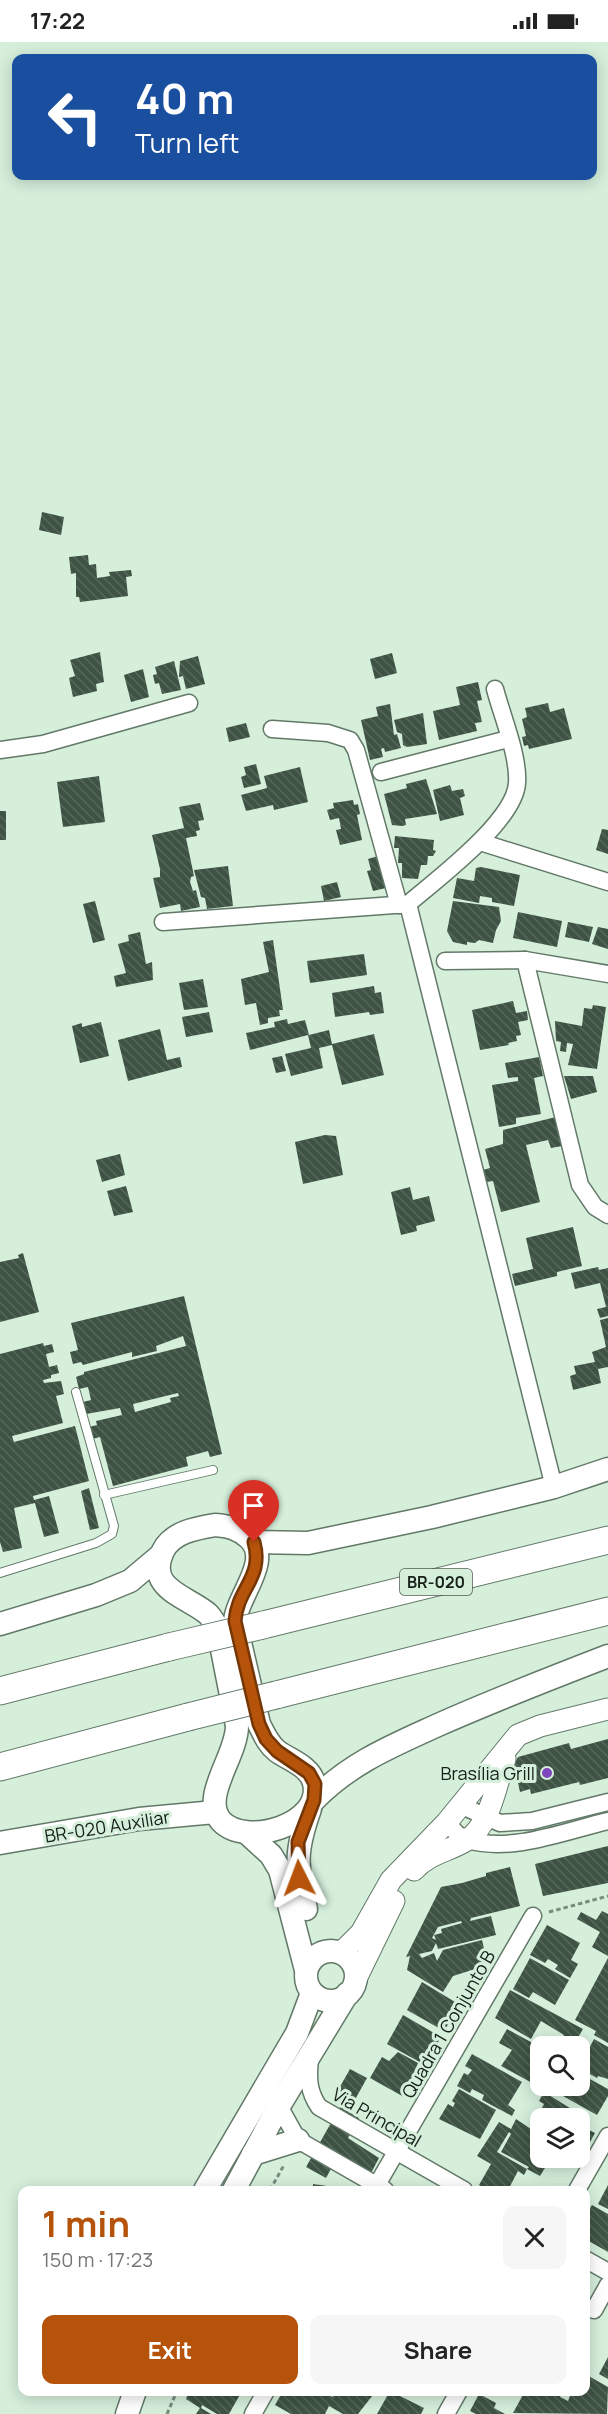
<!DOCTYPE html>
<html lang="en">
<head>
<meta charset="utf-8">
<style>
  :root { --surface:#fff; --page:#f6f6f6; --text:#222; --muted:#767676; --accent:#b45309 }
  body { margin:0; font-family:Manrope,sans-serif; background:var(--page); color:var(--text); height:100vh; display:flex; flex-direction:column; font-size:22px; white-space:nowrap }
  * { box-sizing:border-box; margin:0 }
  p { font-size:20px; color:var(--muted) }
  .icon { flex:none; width:33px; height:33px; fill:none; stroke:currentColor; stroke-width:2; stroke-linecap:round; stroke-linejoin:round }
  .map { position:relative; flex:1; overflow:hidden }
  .side { position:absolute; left:18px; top:2144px; width:572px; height:210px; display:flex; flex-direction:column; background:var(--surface); border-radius:12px; box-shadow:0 3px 15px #0003 }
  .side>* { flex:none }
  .banner { position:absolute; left:12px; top:12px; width:585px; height:126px; border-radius:12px; box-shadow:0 3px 15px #0003; background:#1a4fa0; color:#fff; overflow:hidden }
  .controls { position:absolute; left:530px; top:1994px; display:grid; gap:12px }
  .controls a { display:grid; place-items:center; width:60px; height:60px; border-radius:12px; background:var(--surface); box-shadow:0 3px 15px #0003; font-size:30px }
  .pin { position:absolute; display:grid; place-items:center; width:51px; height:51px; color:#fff; margin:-62px -26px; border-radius:50% 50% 50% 0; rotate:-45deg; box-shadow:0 0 6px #0007 }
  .pin .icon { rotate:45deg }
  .me { position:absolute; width:66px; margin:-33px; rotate:357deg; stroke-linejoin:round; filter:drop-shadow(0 0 4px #0008) }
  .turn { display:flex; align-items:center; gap:21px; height:126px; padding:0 24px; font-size:27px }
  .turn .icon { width:78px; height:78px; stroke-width:2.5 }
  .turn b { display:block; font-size:42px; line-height:51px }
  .round { display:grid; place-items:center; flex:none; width:63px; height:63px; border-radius:12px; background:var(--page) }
  .headline { display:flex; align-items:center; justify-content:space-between; height:102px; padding:0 24px }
  h1 { font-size:36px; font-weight:700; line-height:45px; color:var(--accent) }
  .cta { display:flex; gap:12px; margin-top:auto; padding:12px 24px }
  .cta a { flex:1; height:69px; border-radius:12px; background:var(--accent); color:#fff; font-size:24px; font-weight:700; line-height:69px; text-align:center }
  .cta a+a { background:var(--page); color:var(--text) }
  .status { display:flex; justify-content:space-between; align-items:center; height:42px; padding:0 30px; background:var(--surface); direction:ltr }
  .status svg { height:16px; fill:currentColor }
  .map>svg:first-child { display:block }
  .building { fill:url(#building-back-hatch); fill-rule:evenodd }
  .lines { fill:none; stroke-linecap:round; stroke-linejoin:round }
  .service-casing { stroke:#637968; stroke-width:10 }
  .minor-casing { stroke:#637968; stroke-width:19 }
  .tertiary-casing { stroke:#637968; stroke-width:23 }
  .secondary-casing { stroke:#637968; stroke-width:25 }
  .trunk-casing { stroke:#637968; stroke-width:29 }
  .path { stroke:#798b7d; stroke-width:3; stroke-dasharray:4.5 3; stroke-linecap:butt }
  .service { stroke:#fff; stroke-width:8 }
  .minor { stroke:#fff; stroke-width:16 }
  .tertiary { stroke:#fff; stroke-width:21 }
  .secondary { stroke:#fff; stroke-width:22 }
  .trunk { stroke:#fff; stroke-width:27 }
  .trunk-bridge-casing { stroke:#637968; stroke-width:29; stroke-linecap:butt }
  .trunk-bridge { stroke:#fff; stroke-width:27 }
  .route-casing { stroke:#753606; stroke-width:15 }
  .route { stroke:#b45309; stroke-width:10 }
  .poi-dot { fill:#7e46bc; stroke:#d5efdb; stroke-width:2 }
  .labels { text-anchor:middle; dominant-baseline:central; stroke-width:6; stroke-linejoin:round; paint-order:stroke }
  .shield { fill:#d5efdb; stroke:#4f5d52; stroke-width:1.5 }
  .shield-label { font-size:16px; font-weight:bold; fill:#161f18 }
  .poi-label { font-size:18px; fill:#161f18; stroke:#d5efdb; text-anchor:end }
  .street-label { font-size:18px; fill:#161f18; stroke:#d5efdb }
</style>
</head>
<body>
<div class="status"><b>17:22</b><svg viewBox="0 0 49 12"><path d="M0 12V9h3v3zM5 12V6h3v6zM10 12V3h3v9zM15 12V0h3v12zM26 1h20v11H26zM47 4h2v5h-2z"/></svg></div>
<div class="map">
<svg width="608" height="2372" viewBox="0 0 608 2372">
  <defs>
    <pattern id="building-back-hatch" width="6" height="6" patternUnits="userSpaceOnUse" patternTransform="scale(1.5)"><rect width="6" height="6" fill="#3e5343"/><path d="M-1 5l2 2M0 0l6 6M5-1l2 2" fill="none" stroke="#57685b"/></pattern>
  </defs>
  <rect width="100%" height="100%" fill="#d5efdb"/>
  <g class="building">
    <path d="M42,470L64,475L61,493L39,488Z"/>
    <path d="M88,513L89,523L96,522L97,536L110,534L109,530L131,528L132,534L126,535L128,554L80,560L79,555H76V531L71,532L69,515Z"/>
    <path d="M100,610L104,640L96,642L97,649L73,655L69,636L75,634L70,618Z"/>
    <path d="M392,611L397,631L375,637L370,617Z"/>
    <path d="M198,614L205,642L186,647L183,634L179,635L180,619Z"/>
    <path d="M174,619L181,648L162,652L159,641L155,642L153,633L157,632L155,625Z"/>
    <path d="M143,627L149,655L131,660L124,633Z"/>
    <path d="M478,640L482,658L477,659L482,680L475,681L477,689L439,698L433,669L460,663L456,645Z"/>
    <path d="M548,661L550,670L564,666L572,697L529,707L528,703L524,704L522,695L526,694L522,677L527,675L525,666Z"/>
    <path d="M390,662L394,693L397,692L401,706L385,710L384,706L381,707L383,715L370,718L361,678L378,674L376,665Z"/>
    <path d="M423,671L427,702L407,705L403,703L402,692L397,690L394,678Z"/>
    <path d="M246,681L250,695L229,700L226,686Z"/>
    <path d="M256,722L261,742L244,746L241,735L246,733L244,725Z"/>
    <path d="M300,725L308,760L274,768L273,763L246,769L241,753L267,746L264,734Z"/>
    <path d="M99,734L105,780L63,785L57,740Z"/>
    <path d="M426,737L437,772L405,777L406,783L402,784L392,783L384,752L407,746L406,742Z"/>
    <path d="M450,743L452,749L463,747L465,754L460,756L464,773L440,779L433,748Z"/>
    <path d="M353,758L354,763L358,762L360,772L357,773L362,798L340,803L336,788L341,787L339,776L330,778L327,768L334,766L333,761Z"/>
    <path d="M200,761L204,778L198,779L200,788L196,789L197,794L186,796L194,834L191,835L190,840L193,849L196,848L200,865L181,869L180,862L160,866L153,836L160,835V827L152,793L184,786L179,765Z"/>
    <rect x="0" y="769" width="6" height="29"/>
    <path d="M602,787L608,788V812L596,808Z"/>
    <path d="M395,794L434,798L433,808L436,809L433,814H428L427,823H421L418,837L402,836V821H398L399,806H394Z"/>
    <path d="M378,814L386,846L373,849L367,829L371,828L368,817Z"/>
    <path d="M228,824L233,864L207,867L205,856L201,855L194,828Z"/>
    <path d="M481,825L520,833L514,864L492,860V856L480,854L479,861L453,856L457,836L474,839L476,826Z"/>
    <path d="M337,840L341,855L324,859L321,844Z"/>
    <path d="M95,859L105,898L93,901L83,862Z"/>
    <path d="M453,859L499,865L501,879L496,888L493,901L479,898L475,901L467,900V903L453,900L447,889Z"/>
    <path d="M518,870L562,879L557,905L513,896Z"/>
    <path d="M568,880L593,885L589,900L565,895Z"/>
    <path d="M598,885L608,887V907L592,902Z"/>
    <path d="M140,890L146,922L152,920L153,938L116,945L114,934L126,931L118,902L129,899L128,893Z"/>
    <path d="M273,898L283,968H279L280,974L268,976V981L260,983L256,961L245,963L241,937L269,930L263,900Z"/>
    <path d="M364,912L367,933L310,941L307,919Z"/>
    <path d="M203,937L208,965L184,968L179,941Z"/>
    <path d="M374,944L375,951L381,950L384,971L370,973L369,970L335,975L332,951Z"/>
    <path d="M513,959L516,971L527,969L528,978L518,980L521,993L516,994L517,999L508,1001L509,1003L480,1008L472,968Z"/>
    <path d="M593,963L606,965L597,1027L568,1023L573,1002L567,1001L566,1010L560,1009L561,1000L556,999L555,979L582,984L584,966L592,967Z"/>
    <path d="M209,970L213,990L186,995L182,975Z"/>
    <path d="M287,977L288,982L305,978L309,993L329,988L332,1002L374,992L384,1033L342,1043L332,1003L319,1006L323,1026L291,1034L285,1012L311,1006L308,993L250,1008L246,991L275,985L274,980Z"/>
    <path d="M101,980L109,1014L80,1021L72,984L82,981V985Z"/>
    <path d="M160,987L167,1018L180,1015L182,1025L128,1039L118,998Z"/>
    <path d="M282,1014L286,1029L276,1031L272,1016Z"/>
    <path d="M539,1015L543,1034L534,1036L541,1072L516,1076V1082L499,1085L492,1043L518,1039V1035L508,1036L505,1021Z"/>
    <path d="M564,1034H593L597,1050L571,1057Z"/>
    <path d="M556,1075L562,1104L551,1106L548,1098L526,1103L540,1160L501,1170L493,1139L486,1140L483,1128L490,1126L485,1107L503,1102V1088Z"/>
    <path d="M325,1093L336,1094L343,1133L303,1142L295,1100Z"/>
    <path d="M120,1112L125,1133L102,1140L96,1118Z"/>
    <path d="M126,1144L133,1170L114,1174L107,1149Z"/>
    <path d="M410,1145L413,1158L429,1154L435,1179L416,1184L417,1189L401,1193L391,1150Z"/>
    <path d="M573,1185L582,1224L557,1230V1234L515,1244L512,1232L533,1227L526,1196Z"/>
    <path d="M23,1211L39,1270L0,1280V1220L19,1216L18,1213Z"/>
    <path d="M598,1225L599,1228L608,1226V1274L600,1276L597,1267L606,1265L600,1241L575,1247L571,1231Z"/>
    <path d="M184,1254L222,1412L210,1415L208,1409L186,1415L188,1424L113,1444L100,1395L92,1397L89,1385L97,1383L96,1379L122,1373L120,1366L86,1372L83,1360L91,1358L88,1345L79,1347L76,1335L84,1332V1330L186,1304L183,1294L156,1304L157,1309L132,1315V1310L83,1323L81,1320L73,1322L70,1310L78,1308L71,1281ZM178,1351L179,1354L170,1356L171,1360L135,1370L133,1362Z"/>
    <path d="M608,1276V1325L598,1327L601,1341L573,1348L570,1334L576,1332L574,1324L595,1320L592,1310L606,1305L600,1278Z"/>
    <path d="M43,1301L44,1304L52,1302L54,1310L46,1312L49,1325L57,1323L59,1331L51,1333V1336L43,1338L44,1341L61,1339L64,1352L56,1354L63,1381L12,1394L14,1400L75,1384L89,1439L33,1454L34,1458L49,1454L59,1491L44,1495L35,1461L14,1466L22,1506L3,1510L0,1500V1312Z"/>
    <path d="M89,1446L99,1486L90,1488L81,1449Z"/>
    <path d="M608,1697V1736L580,1743L579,1740L531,1752L530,1747L520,1750L514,1722L518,1715L569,1701L571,1707Z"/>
    <path d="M608,1804V1841L543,1854L535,1822Z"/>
    <path d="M510,1825L520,1864L471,1876L470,1879L491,1874L496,1893L438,1907L436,1901L432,1909L419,1912L422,1916L434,1911L437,1919L443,1908L482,1898L488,1923L453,1934L443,1950L407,1928L410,1914L406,1915L441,1845L462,1841L486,1834V1831ZM461,1879L462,1881L441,1887L442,1891L434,1893L436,1898L432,1896L438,1885Z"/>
    <path d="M602,1869L608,1872V1914L592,1905L600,1890L577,1877L581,1870L596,1878Z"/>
    <path d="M547,1883L580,1901L571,1918L578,1922L570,1936L555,1927L558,1923L548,1917L545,1921L530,1913Z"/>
    <path d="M530,1916L569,1938L555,1963L533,1950L529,1956L513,1947Z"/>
    <path d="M608,1916V2001L594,1993L596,1989L575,1978Z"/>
    <path d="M422,1940L460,1963L444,1989L407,1968Z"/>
    <path d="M510,1948L583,1987L573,2004H558L564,1993L541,1979L531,1997L495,1976Z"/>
    <path d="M403,1973L441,1995L425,2023L387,2002Z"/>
    <path d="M507,1987L540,2005V2031L534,2042L501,2024L512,2008L499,2001Z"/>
    <path d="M594,1997L608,2005V2037L598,2034L597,2036L579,2026V2016L581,2012L585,2014Z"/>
    <path d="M398,2010L418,2021L404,2055L370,2036L382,2015L389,2019Z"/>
    <path d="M472,2012L522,2040L508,2063L515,2068L512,2074L482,2058L484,2053L472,2047L470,2051L457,2044L464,2031L468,2033L472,2028L465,2024Z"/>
    <path d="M350,2027L367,2036L352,2063L346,2060L344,2063L333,2057Z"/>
    <path d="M579,2031L608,2047V2054L597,2073L563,2054L569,2043H579Z"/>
    <path d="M540,2036V2043H554L549,2053L589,2078L585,2086L595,2091L584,2111L579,2109V2076H540V2088L532,2084L544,2062L539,2059L544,2050L535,2045Z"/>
    <path d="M459,2047L496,2068L480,2097L439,2077L448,2062L453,2065L455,2061L452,2059Z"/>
    <path d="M340,2065L359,2076L348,2096L379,2116L370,2133L337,2116L326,2136L306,2125Z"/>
    <path d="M516,2077L540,2093V2115H544L542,2117L548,2121L540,2134L527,2127L529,2125L501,2110L511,2092L509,2090L497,2110L527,2127L524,2133L518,2129L508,2148H489L479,2143L491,2122L477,2114L499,2080L511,2087Z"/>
    <path d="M313,2142L334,2145V2148H313Z"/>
    <path d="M608,2143V2167L598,2162Z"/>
    <path d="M592,2163L608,2172V2210L587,2198L585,2202V2174Z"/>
    <path d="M608,2315V2337L599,2332Z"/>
    <path d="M585,2332L608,2345L607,2372L513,2371L525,2349H544L549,2352L550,2349L554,2352L563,2349L560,2355L568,2359L572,2349H585Z"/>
    <path d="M189,2349H242L229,2372H217L202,2363L201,2366L211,2372H196L200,2366L186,2357Z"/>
    <path d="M283,2349H319L335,2356L326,2349H376L358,2372H343L329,2364L325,2372H291L275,2363Z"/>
    <path d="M390,2349L424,2366L421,2372H377Z"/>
    <path d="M479,2352L496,2361L494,2366L505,2372H476L470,2369Z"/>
  </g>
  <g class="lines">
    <g class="service-casing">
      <g id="service">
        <path d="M104,1453L213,1428"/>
        <path d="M0,1531L96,1501L112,1492L114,1484L76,1350"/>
      </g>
    </g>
    <g class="minor-casing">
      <g id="minor">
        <path d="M495,647C502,674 519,714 517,741C515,779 436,838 408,862L554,1445"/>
        <path d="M272,687L328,691L350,698L356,708L399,863"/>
        <path d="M0,708L43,702L189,661"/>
        <path d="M381,730L508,697"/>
        <path d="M480,800L608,840"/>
        <path d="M163,880L408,862"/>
        <path d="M525,918L580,1143L595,1165L608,1173"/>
        <path d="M445,919L525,918L608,932"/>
        <path d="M460,1763L500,1781L532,1779L608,1760"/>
        <path d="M447,1780C452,1787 460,1796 468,1798C512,1811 565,1789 608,1779"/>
        <path d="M310,2017C308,2036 308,2049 319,2065L464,2148"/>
        <path d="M279,2064L298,2098L385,2148"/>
        <path d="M374,2148L533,1874"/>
        <path d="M577,2148L608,2094"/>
        <path d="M585,2217L608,2230"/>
        <path d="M594,2268L608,2243"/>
        <path d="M253,2372L266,2349"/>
        <path d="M446,2372L459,2349"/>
      </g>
    </g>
    <g class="tertiary-casing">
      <g id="tertiary">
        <path d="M414,1828C429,1811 450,1809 467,1798C491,1782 496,1742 505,1717"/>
        <path d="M341,1911L361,1891L391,1838L447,1780L518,1693L540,1684L608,1667"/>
        <path d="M355,1939L394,1859"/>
      </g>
    </g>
    <g class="secondary-casing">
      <g id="secondary">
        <path d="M215,1483C229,1484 239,1487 249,1496C273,1518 237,1554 235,1579L259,1682C264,1692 268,1702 277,1709C289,1718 310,1724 314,1741C324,1782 246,1806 221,1779C200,1755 237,1714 237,1684L218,1587C215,1582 212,1576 208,1572C187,1554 145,1547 163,1509C172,1490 197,1486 215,1483Z"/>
        <path d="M254,1500L308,1501L432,1475L554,1445L608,1427"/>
        <path d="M0,1582L96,1553L130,1539L161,1513"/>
        <path d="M314,1758C350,1721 392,1704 438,1683C494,1658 551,1636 608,1614"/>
        <path d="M247,1791L271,1813L280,1828L306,1928"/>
        <path d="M0,1801L139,1777L215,1770"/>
        <path d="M306,1867C296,1823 295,1809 310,1767"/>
        <circle cx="331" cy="1934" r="25"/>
        <path d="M253,2112L298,2098"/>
        <path d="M205,2148L297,1991L312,1951"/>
        <path d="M234,2148L279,2064L347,1952"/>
        <path d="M127,2372L135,2349"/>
      </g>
    </g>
    <g class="trunk-casing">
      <g id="trunk">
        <path d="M263,1583L608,1498"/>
        <path d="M0,1649L169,1605"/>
        <path d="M276,1653L608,1569"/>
        <path d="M0,1725L188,1675"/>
      </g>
    </g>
    <g class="path">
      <path d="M549,1870L608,1854"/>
      <path d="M270,2148L284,2123"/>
      <path d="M167,2372L177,2349"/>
    </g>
    <use href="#service" class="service"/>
    <use href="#minor" class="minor"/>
    <use href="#tertiary" class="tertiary"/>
    <use href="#secondary" class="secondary"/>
    <use href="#trunk" class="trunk"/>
    <g class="trunk-bridge-casing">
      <g id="trunk-bridge">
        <path d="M169,1605L263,1583"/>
        <path d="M188,1675L276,1653"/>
      </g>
    </g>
    <use href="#trunk-bridge" class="trunk-bridge"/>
  </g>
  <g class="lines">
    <g class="route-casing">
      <path id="route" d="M254,1500C264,1536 237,1546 235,1579L259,1682L266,1697L277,1709L309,1731L315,1742L314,1758L298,1800L299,1836"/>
    </g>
    <use href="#route" class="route"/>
  </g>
  <circle class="poi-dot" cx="547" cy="1731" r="6"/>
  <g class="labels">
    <rect class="shield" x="400" y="1527" width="72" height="26" rx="4.5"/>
    <g class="shield-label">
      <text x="436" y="1540">BR-020</text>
    </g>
    <g class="poi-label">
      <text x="535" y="1731">Brasília Grill</text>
    </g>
    <g class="street-label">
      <text transform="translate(107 1784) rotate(-9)">BR-020 Auxiliar</text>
      <text transform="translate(448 1982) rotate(-60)">Quadra 1 Conjunto B</text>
      <text transform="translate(377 2075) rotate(30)">Via Principal</text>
    </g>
  </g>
</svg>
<div class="controls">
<a><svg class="icon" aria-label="search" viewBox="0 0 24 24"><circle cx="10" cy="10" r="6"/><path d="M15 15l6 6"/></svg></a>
<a><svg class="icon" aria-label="layers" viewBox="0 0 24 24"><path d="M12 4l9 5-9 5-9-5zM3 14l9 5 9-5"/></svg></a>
</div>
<div class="pin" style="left:254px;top:1500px;background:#d93025"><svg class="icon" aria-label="arrive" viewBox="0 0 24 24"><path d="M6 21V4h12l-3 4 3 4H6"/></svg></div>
<svg class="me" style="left:299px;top:1836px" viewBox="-20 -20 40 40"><path d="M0-17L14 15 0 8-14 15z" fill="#b45309" stroke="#fff" stroke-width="4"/></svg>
<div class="banner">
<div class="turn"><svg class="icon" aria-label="left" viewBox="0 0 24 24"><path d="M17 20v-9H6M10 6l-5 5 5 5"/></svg><div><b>40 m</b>Turn left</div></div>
</div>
<section class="side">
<div class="headline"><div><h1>1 min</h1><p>150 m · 17:23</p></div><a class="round"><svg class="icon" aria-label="close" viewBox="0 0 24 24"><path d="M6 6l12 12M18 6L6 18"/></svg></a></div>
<div class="cta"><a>Exit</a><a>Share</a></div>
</section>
</div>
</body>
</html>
